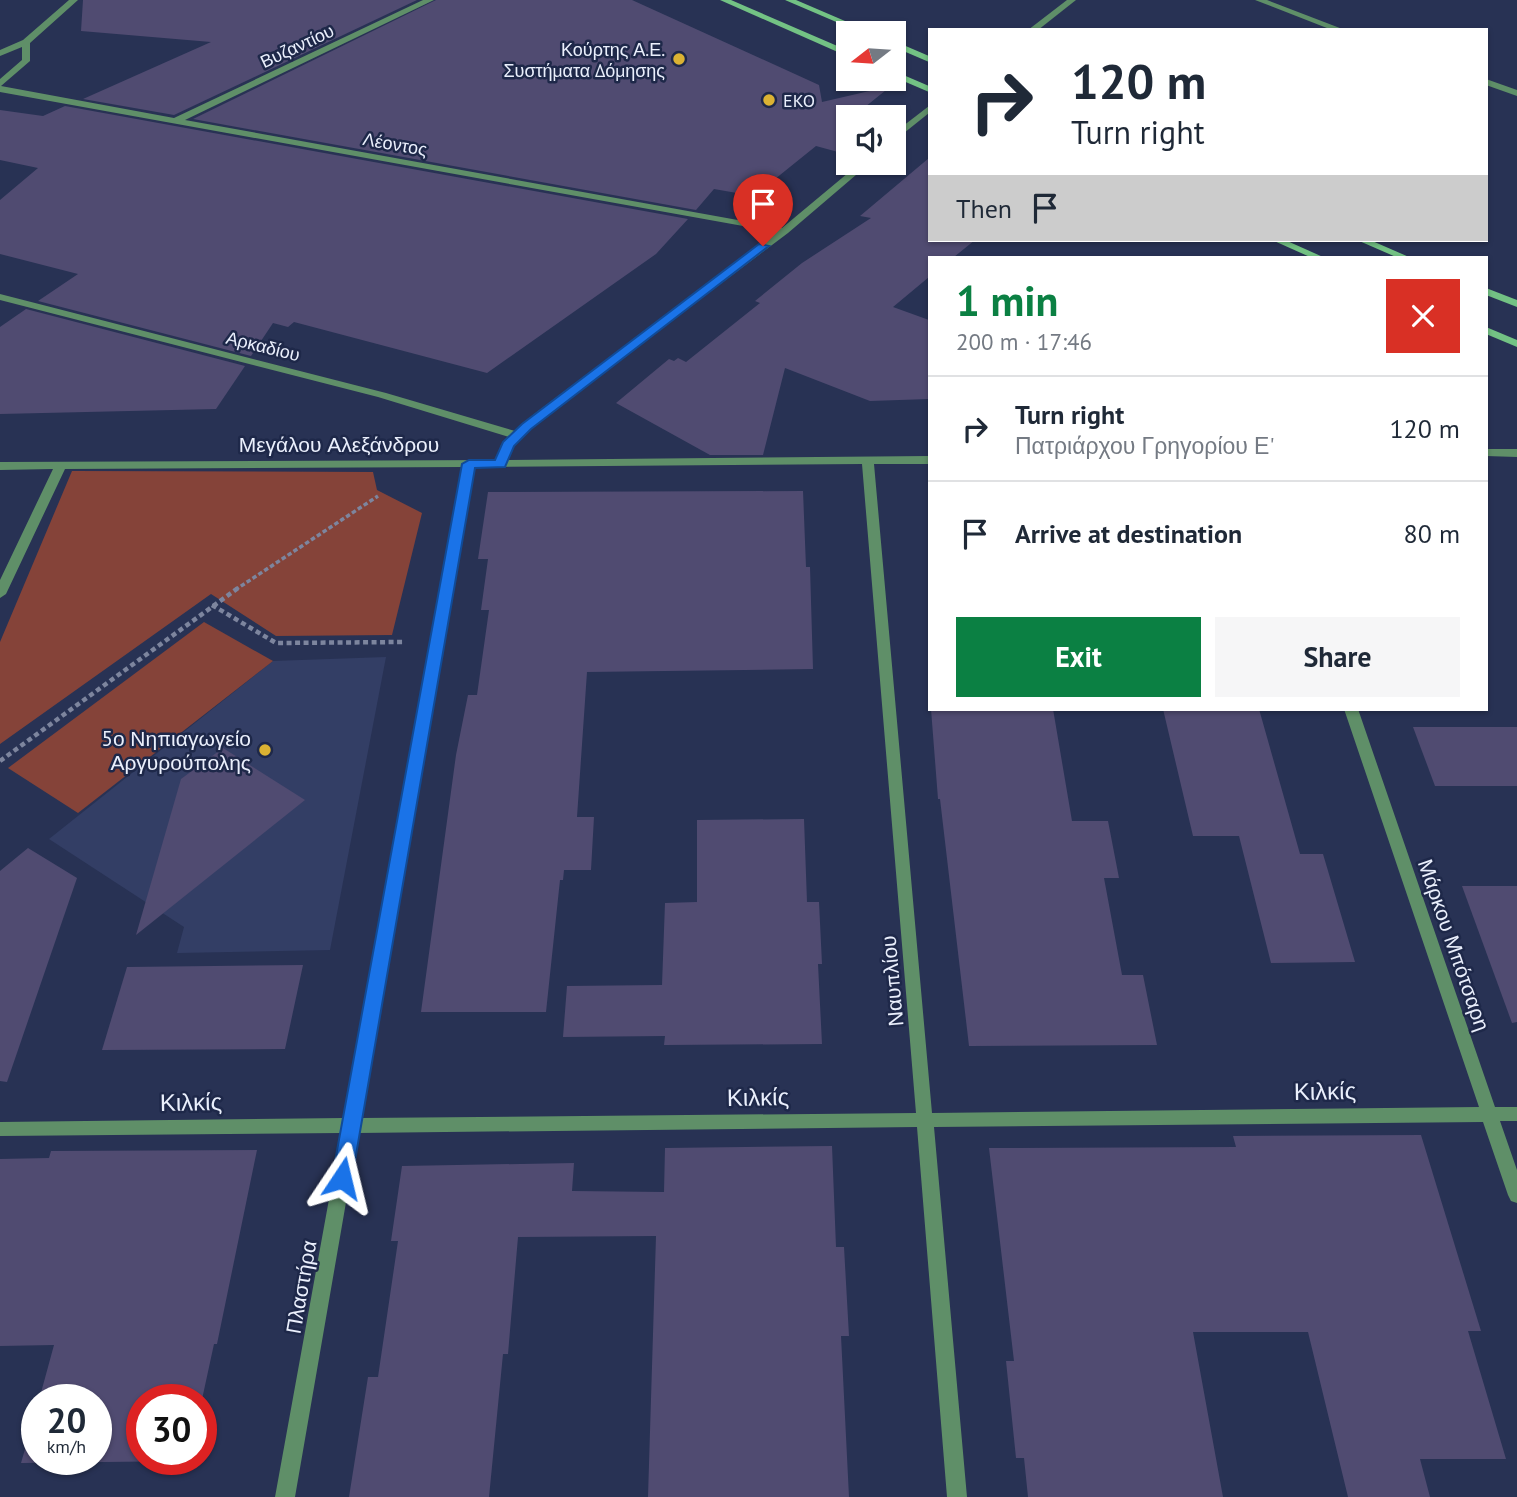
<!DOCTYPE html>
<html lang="en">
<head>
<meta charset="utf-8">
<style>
  :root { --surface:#fff; --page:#f6f6f7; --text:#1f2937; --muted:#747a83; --line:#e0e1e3; --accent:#0b8043 }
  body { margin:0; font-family:"PT Sans",sans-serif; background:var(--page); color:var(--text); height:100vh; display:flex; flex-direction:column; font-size:26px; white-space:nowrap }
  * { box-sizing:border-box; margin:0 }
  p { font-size:23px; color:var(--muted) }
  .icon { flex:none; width:38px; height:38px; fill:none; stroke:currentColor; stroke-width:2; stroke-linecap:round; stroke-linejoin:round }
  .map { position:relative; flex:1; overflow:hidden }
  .sheet { position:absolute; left:928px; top:256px; width:560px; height:455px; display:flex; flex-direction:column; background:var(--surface); border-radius:0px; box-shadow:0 2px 5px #0004 }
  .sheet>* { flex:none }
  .guide { position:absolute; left:928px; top:28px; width:560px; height:214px; border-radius:0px; box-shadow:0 2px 5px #0004; background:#fff; color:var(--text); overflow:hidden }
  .needle { width:46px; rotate:253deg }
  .tools { position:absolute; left:836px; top:21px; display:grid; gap:14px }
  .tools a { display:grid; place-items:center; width:70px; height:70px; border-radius:0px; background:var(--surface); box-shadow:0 2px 5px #0004; font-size:35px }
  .speed { position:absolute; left:21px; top:1384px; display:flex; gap:14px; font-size:35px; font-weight:700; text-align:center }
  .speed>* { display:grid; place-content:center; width:91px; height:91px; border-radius:50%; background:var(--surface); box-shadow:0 2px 5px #0004; line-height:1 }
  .speed small { font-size:18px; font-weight:400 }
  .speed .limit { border:10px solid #d22; background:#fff; color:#111 }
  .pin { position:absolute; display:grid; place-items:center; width:60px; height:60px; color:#fff; margin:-72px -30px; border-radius:50% 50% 50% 0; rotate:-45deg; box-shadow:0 0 7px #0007 }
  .pin .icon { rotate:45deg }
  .me { position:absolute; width:77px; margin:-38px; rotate:10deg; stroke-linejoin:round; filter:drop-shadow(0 0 5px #0008) }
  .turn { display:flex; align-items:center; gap:24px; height:147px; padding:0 28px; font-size:32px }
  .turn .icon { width:91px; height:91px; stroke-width:2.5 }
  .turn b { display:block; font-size:49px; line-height:60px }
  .then { display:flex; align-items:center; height:66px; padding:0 28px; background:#0003; gap:14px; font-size:26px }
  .round { display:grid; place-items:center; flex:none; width:74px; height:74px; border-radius:0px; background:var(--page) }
  .summary { display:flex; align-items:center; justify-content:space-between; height:119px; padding:0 28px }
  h1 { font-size:42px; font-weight:800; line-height:52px; color:var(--accent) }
  .action { display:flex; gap:14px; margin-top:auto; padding:14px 28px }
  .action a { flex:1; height:80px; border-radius:0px; background:var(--accent); color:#fff; font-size:28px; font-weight:800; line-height:80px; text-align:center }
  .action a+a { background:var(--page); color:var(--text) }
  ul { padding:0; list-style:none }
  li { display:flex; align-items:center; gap:21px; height:105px; padding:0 28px; border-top:2px solid var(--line) }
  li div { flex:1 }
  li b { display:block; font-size:26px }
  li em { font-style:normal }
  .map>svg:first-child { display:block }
  .built { fill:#333e65 }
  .green { fill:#854339 }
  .building { fill:#504b71 }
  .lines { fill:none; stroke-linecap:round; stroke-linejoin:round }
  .path-far1 { stroke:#7d859e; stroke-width:3.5; stroke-dasharray:4.5 2.5; stroke-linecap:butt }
  .path { stroke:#7d859e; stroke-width:4.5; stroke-dasharray:5 3.5; stroke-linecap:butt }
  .minor { fill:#5f8f68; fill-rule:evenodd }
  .secondary { fill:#73c284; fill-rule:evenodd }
  .route { fill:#1a73e8; stroke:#114b97; stroke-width:2 }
  .poi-dot { fill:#dbb233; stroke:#1e2849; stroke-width:2.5 }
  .labels { text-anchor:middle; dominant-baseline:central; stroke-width:5; stroke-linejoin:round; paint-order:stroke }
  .far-street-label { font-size:18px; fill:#eaeffc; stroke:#1e2849 }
  .far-poi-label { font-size:18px; fill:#eaeffc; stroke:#1e2849; text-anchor:end }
  .street-label { font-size:21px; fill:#eaeffc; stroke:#1e2849 }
  .poi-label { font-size:21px; fill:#eaeffc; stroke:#1e2849; text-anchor:end }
  .near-street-label { font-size:24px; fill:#eaeffc; stroke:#1e2849 }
</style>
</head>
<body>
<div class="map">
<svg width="1517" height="1497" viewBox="0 0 1517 1497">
  <rect width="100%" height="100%" fill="#283254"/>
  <path class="built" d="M386,657L330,950L177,953L184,927L49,839L273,661Z"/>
  <g class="green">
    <path d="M72,471L373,472L377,490L422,513L392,635L276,636L211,594L0,744V642Z"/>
    <path d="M204,622L273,661L78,813L8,768Z"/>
  </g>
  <g class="building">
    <path d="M83,0H417L174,115L83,99L211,42L81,31Z"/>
    <path d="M436,0H632L819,85L822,102L891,86L865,107L866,117H849V155L816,146L754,196L714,189L696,210L193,119Z"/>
    <path d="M65,106L688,219L656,254L487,373L294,322L288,327L273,323L251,356L38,301L78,274L0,254V200L38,168L0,160V110L43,116Z"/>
    <path d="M929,158V240H975L954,257H929V277L893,307L929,320V399L870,401L785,368L763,455H710L616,403L669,359L674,361L678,358L686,362L760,303L755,301L802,263L871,218L860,216Z"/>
    <path d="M26,309L245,366L216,409L0,414V327Z"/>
    <path d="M803,491L806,567H810L813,669L587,672L577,817H594L591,870H564L563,880H560L546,1012H421L456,755L468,695H477L489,610H481L488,559H478L488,492Z"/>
    <path d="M931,709H1053L1072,821H1108L1119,878H1104L1122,975H1143L1157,1045L969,1046L940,799H938Z"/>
    <path d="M1163,709H1259L1300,854H1323L1355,962L1271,963L1239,836H1193Z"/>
    <path d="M1413,727H1517V786H1435Z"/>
    <path d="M223,748L305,800L136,935L181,779Z"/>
    <path d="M804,819L807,902H819L822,964H818L822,1044L664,1045L665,1036L563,1037L567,986L662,985L665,903L697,902V820Z"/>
    <path d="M28,848L77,878L7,1082L0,1081V871Z"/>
    <path d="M1462,886H1517V1022L1512,1023Z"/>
    <path d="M303,965L285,1049L102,1050L127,967Z"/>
    <path d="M1421,1135L1481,1331H1468L1506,1459H1420L1430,1497H1348L1308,1332H1193L1223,1497H1028L1024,1458H1016L1006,1361H1014L989,1148L1236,1147L1233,1136Z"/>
    <path d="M832,1146L836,1247H844L849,1336H841L849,1497H648L656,1236L518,1237L508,1354H503L489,1497H349L368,1377H378L398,1241H391L402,1166L574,1163L572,1191L664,1192L665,1148Z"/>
    <path d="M257,1150L217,1344H214L201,1404V1400H142V1460L189,1461L21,1463L37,1408V1460H96V1400H39L54,1345L0,1346V1159L49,1158L51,1151Z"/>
  </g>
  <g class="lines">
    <path class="path-far1" d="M235,590L378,496"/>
    <g class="path">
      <path d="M212,605L276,643L404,642"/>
      <path d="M0,761L238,588"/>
    </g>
    <g class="minor">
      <path d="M69,0H78L30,43V61L1,86L174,118L423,0H434L185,120L782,228L860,163H870L788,233L541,419L512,446L508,460L929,456V464H874L932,1113L1479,1107L1344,709H1358L1495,1107H1517V1121H1500L1517,1170V1203L1511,1201L1508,1195L1483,1122L934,1127L967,1497H947L917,1127L358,1133L295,1497H275L341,1133L0,1136V1122L344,1118L463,467L65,469L6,594L0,598V580L53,469L0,470V462L496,460L501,445L509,437L378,397L0,300V294L386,393L515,431L533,415L776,232L0,92V79L22,60V47L0,56V50L23,40ZM862,464L916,1113L361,1118L474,467Z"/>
      <path d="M1067,0H1076L1038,30H1028Z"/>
      <path d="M1255,0H1267L1345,30H1332Z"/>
      <path d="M1486,79L1517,90V96L1486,85Z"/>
      <path d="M929,106V113L894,141V133Z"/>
      <path d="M1517,449V457L1486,456V449Z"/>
    </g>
    <g class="secondary">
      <path d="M720,0H731L849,51V57Z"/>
      <path d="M785,0H796L873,33H862Z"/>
      <path d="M894,41L929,56V62L894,47Z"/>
      <path d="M894,71L929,86V92L894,77Z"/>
      <path d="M1272,240H1285L1323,257H1310Z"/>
      <path d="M1357,240H1370L1409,257H1396Z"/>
      <path d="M1486,288L1517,300V307L1486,295Z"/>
      <path d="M1486,327L1517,340V347L1486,334Z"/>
    </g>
  </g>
  <path class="route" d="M759,244L769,246L531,429L514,446L505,467L475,468L352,1178L349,1184L342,1187L335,1184L332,1178L462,464L469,460H495L503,442L522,424Z"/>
  <g class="poi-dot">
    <circle cx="679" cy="59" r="7"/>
    <circle cx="769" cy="100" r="7"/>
    <circle cx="265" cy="750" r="7"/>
  </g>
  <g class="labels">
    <g class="far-street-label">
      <text transform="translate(297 46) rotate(-25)">Βυζαντίου</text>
      <text transform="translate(395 144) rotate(10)">Λέοντος</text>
      <text transform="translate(263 346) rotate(14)">Αρκαδίου</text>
    </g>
    <g class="far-poi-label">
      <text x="665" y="49">Κούρτης Α.Ε.<tspan x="665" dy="21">Συστήματα Δόμησης</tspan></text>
      <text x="783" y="100" text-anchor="start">EKO</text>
    </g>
    <g class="street-label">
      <text x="339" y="444">Μεγάλου Αλεξάνδρου</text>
      <text transform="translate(1454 945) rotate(71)">Μάρκου Μπότσαρη</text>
      <text transform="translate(892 981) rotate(-95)">Ναυπλίου</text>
      <text transform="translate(301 1287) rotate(-80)">Πλαστήρα</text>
    </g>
    <g class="poi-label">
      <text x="251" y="738">5ο Νηπιαγωγείο<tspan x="251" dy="24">Αργυρούπολης</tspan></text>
    </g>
    <g class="near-street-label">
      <text transform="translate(1325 1091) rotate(-1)">Κιλκίς</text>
      <text transform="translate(758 1097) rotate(-1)">Κιλκίς</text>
      <text transform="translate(191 1102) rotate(-1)">Κιλκίς</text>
    </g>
  </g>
</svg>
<div class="tools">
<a><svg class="needle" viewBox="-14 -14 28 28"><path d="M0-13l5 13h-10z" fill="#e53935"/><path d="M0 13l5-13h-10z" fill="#747a83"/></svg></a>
<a><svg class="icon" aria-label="sound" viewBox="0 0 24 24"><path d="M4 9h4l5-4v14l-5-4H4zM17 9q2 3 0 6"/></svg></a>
</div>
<div class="speed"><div>20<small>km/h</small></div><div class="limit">30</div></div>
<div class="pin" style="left:763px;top:246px;background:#d93025"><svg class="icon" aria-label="arrive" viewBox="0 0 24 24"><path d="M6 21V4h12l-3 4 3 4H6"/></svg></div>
<svg class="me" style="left:342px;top:1178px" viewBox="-20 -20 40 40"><path d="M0-17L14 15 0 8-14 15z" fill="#1a73e8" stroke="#fff" stroke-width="4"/></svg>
<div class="guide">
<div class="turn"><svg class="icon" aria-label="right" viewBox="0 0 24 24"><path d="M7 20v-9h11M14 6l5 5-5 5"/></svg><div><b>120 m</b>Turn right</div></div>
<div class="then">Then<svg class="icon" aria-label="arrive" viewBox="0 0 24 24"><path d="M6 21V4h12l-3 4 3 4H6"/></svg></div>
</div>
<section class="sheet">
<div class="summary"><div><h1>1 min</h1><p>200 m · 17:46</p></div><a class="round" style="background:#d93025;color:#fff"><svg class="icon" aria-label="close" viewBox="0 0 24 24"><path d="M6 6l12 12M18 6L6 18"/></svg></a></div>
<ul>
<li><svg class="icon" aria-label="right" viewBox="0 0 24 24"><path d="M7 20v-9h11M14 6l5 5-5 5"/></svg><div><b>Turn right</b><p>Πατριάρχου Γρηγορίου Ε'</p></div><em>120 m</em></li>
<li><svg class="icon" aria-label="arrive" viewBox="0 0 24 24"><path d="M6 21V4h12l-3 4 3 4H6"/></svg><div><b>Arrive at destination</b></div><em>80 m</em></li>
</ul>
<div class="action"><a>Exit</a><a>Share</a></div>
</section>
</div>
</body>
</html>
